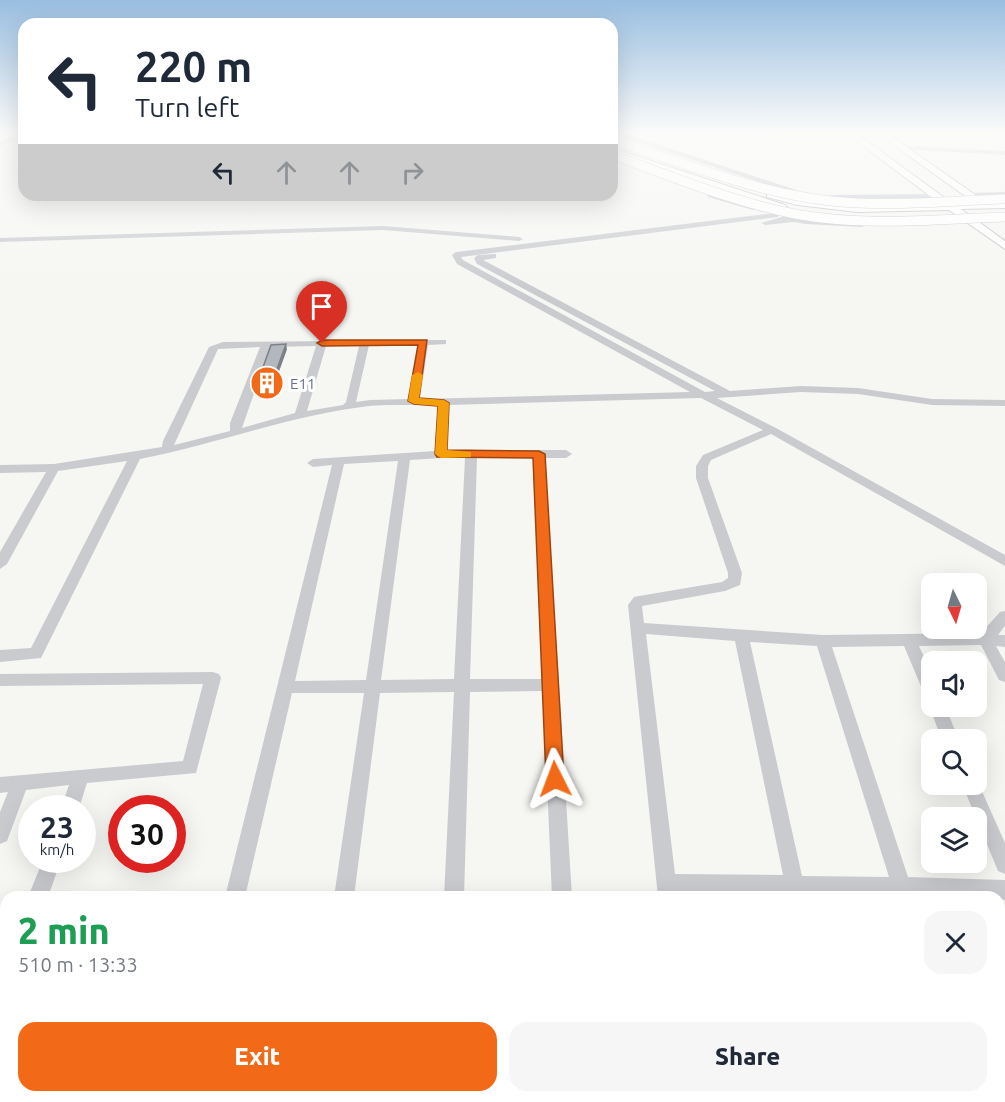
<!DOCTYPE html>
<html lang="en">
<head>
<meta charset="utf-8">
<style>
  :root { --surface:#fff; --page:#f6f6f7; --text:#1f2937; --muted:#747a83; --accent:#f26a18 }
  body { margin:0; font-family:Ubuntu,sans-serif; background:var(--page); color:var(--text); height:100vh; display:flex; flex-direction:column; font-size:22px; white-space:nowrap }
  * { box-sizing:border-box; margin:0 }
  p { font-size:20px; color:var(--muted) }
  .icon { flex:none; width:33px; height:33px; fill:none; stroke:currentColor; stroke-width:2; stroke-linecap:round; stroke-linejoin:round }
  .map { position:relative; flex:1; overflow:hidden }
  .sheet { position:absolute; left:0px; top:891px; width:1005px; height:212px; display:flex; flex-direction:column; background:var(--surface); border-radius:18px 18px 0 0; box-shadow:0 6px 24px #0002 }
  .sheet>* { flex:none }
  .banner { position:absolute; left:18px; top:18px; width:600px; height:183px; border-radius:18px; box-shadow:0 6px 24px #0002; background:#fff; color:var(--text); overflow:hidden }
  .needle { width:39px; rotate:175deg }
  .fabs { position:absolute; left:921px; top:573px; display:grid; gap:12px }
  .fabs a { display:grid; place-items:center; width:66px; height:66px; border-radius:12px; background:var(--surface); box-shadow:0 6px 24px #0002; font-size:30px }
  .speed { position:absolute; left:18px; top:795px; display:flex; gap:12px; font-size:30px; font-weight:700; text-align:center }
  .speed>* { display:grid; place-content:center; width:78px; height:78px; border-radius:50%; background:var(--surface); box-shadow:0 6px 24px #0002; line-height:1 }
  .speed small { font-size:15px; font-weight:400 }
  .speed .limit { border:9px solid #d22; background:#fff; color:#111 }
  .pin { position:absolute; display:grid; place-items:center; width:51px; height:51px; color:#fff; margin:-62px -26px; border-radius:50% 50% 50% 0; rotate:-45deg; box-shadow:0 0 6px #0007 }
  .pin .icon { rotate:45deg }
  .me { position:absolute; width:66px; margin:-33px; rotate:357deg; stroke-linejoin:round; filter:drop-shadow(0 0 4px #0008) }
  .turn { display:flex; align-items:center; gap:21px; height:126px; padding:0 18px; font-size:27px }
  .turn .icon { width:78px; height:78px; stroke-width:2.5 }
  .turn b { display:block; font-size:42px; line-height:51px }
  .lanes { display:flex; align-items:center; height:57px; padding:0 18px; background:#0003; justify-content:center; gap:30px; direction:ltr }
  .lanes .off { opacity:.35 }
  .round { display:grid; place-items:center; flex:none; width:63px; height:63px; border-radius:18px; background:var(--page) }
  .head { display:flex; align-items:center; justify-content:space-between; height:102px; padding:0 18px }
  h1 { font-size:36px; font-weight:800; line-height:45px; color:#1e9e55 }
  .cta { display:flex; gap:12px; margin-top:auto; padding:12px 18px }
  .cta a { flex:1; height:69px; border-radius:18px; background:var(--accent); color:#fff; font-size:24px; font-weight:800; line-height:69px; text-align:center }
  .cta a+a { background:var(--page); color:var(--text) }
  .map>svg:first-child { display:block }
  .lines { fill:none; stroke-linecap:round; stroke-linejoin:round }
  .major-casing { stroke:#bbbec2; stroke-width:2 }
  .minor { fill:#c9cbcf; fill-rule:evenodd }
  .major { fill:#fff; fill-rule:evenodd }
  .major-bridge-casing { stroke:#bbbec2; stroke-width:10; stroke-linecap:butt }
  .major-bridge { stroke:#fff; stroke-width:9 }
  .wall { fill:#9a9ea4 }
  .shaded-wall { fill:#7d8186 }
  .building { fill:#b3b8bf; stroke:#7d8186; stroke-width:1.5 }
  .route { fill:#f26a18; stroke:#9d4510; stroke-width:1.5 }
  .slow { fill:#f59e0b }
  .labels { text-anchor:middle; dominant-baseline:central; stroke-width:6; stroke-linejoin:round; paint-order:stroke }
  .far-poi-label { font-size:15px; fill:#637187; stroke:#fff; text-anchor:start }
</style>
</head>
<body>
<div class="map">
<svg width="1005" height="1102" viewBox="0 0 1005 1102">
  <rect width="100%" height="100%" fill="#f6f7f3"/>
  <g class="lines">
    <g class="major-casing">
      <g id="major">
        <path d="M847,134H857L953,204L975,203L878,134H888L987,203L1005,202V208L961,209L1005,241V249L949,210L857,212L798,205L767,197V193L770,192C828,207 883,207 942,205Z"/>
        <path d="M612,148L785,205L787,207L779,209L612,153Z"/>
      </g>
    </g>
    <g class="minor">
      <path d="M20,134H24V137L0,146V142Z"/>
      <path d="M615,134H626L808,194L801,196Z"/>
      <path d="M903,146L1005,151V155L901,149Z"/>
      <path d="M1005,192V196L971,197L967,195L971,193Z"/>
      <path d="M711,193L756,206L757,208L753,210L708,197L707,195Z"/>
      <path d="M940,194V198H937L832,199L828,197L832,195Z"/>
      <path d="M775,213H778V217L461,257L463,260L705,392L715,391L477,264L474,258L478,255L496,254V258L483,260L730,391L801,386L858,388L932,399L1005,400V406L932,405L858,394L801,392L717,398L776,428L1005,555V566L771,434L711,460L708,466V478L742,573L740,585L725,591L642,606L644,623L823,635L981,633L1000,612L1005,611V626L998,635H1005V647L996,646L1005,662V682L999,680L981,645L919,646L932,674V699L926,698L904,646L832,647L908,877L1005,880V900L999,899V897L806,895L807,897H787V894L677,893L678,897H658L628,605L634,597L639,596L722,582L728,578V573L696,478V466L703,455L763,430L701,398L449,405L447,450H566L572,454L566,458H545L572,897H552L543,691L470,692L464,897H444L454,692L380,693L354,897H334L364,693H292L245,897H225L332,465L313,467L307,463L313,459L435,451L438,405C416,406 392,404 369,406C291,415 216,444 140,459L41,658L0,662V650L31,648L127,461L58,471L7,564L0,569V552L46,472L0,473V465L54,464L162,447L163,441L209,347L223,342L446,340V344L428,345L420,399L690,392L457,264L452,255L456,252ZM369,345H418L409,399L370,400L356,402ZM316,346L295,413L242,428L270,347ZM326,346H359L346,402L343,405L307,411ZM260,347L230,423V431L174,445L218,349ZM441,458H465L454,679L381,680L410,460ZM477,458H533L543,679H470ZM398,461L366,680L295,681L344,464ZM646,634L735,641L783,875L675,874ZM750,642L817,646L889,877L802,876Z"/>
      <path d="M785,216L862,223L866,225L862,227L806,224L794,222L765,225L761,223Z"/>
      <path d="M383,226L519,237L523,239L519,241L383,230L0,242V238Z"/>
      <path d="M213,672L219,674L221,678L196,773L87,783L79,808H61L69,785L26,790L7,841L0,844V812L8,792L0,793V777L183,761L203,684L0,686V674Z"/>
      <path d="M932,701V706H945L959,740H942L929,706Z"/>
      <path d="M976,778L1005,843V874L998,871L962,784H976Z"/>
      <path d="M43,860H61L48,897H28Z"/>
      <path d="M6,928V948L0,949V929Z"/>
      <path d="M6,1043V1081L0,1083V1045Z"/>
      <path d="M176,1096H199V1102H175Z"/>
      <path d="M306,1096H329V1102H305Z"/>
      <path d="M435,1096H457L458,1102H434Z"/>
      <path d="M563,1096H585L586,1102H562Z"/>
      <path d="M680,1096H703L704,1102H680Z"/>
      <path d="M832,1096H859L862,1102H834Z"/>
      <path d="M941,1096H967L965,1102H938Z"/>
    </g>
    <use href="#major" class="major"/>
    <g class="major-bridge-casing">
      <g id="major-bridge">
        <path d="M616,141C687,164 757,193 831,201C889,207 947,201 1005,199"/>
        <path d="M612,155C672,176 732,202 795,214C864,227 935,219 1005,217"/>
      </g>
    </g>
    <use href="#major-bridge" class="major-bridge"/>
  </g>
  <path class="wall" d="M287,349L274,385H259L258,381Z"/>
  <path class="shaded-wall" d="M286,344L287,349L274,385L273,380Z"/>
  <path class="building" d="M286,344L273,380L258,381L271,345Z"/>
  <linearGradient id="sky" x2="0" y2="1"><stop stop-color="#99bee0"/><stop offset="0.46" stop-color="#fbfbfa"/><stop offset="1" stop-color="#fbfbfa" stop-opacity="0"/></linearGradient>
  <rect width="1005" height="289" fill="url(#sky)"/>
  <path class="route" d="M427,340L419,398L444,400L449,403L447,450L539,451L545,454L564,779L562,785L555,787L549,785L546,779L533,458L437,457L435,454L438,406L414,404L408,401L418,345L322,346L317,343L322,340Z"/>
  <path class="slow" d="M418,372L423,375L419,398L444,400L449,403L447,450L471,452V457L441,458L435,454L438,406L414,404L408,401L412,375Z"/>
  <defs>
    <g id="building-disc" transform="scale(1.725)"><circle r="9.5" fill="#f26a18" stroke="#fff"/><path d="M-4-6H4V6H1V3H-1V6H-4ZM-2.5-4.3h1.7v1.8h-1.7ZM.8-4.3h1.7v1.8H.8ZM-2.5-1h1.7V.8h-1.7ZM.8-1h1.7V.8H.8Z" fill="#fff"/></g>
  </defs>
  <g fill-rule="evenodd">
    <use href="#building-disc" x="267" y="383"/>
  </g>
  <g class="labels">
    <g class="far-poi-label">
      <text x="290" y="383">E11</text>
    </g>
  </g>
</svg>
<div class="fabs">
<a><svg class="needle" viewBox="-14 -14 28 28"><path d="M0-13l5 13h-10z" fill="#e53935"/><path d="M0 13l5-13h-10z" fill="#747a83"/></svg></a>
<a><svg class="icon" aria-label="sound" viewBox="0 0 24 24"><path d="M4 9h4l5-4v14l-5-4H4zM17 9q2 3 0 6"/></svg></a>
<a><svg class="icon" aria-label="search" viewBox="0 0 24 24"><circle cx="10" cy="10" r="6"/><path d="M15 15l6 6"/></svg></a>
<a><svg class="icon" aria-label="layers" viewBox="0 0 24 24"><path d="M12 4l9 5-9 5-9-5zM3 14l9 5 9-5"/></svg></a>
</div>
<div class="speed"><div>23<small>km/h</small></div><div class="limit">30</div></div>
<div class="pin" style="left:322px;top:343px;background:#d93025"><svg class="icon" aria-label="arrive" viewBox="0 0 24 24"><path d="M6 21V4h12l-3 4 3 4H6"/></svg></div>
<svg class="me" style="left:555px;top:779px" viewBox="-20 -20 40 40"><path d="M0-17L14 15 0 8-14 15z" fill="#f26a18" stroke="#fff" stroke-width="4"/></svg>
<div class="banner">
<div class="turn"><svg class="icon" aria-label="left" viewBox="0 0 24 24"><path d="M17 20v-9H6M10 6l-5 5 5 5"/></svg><div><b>220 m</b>Turn left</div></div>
<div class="lanes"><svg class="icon" aria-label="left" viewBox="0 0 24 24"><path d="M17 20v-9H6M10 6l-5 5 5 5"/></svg><svg class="icon off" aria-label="ahead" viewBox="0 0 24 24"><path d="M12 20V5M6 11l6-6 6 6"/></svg><svg class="icon off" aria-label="ahead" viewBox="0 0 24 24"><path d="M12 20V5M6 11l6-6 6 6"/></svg><svg class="icon off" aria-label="right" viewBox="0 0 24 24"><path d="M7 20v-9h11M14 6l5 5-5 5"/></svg></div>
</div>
<section class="sheet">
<div class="head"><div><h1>2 min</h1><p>510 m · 13:33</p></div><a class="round"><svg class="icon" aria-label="close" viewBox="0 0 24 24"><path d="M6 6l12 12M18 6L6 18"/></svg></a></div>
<div class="cta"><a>Exit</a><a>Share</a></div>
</section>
</div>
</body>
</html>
